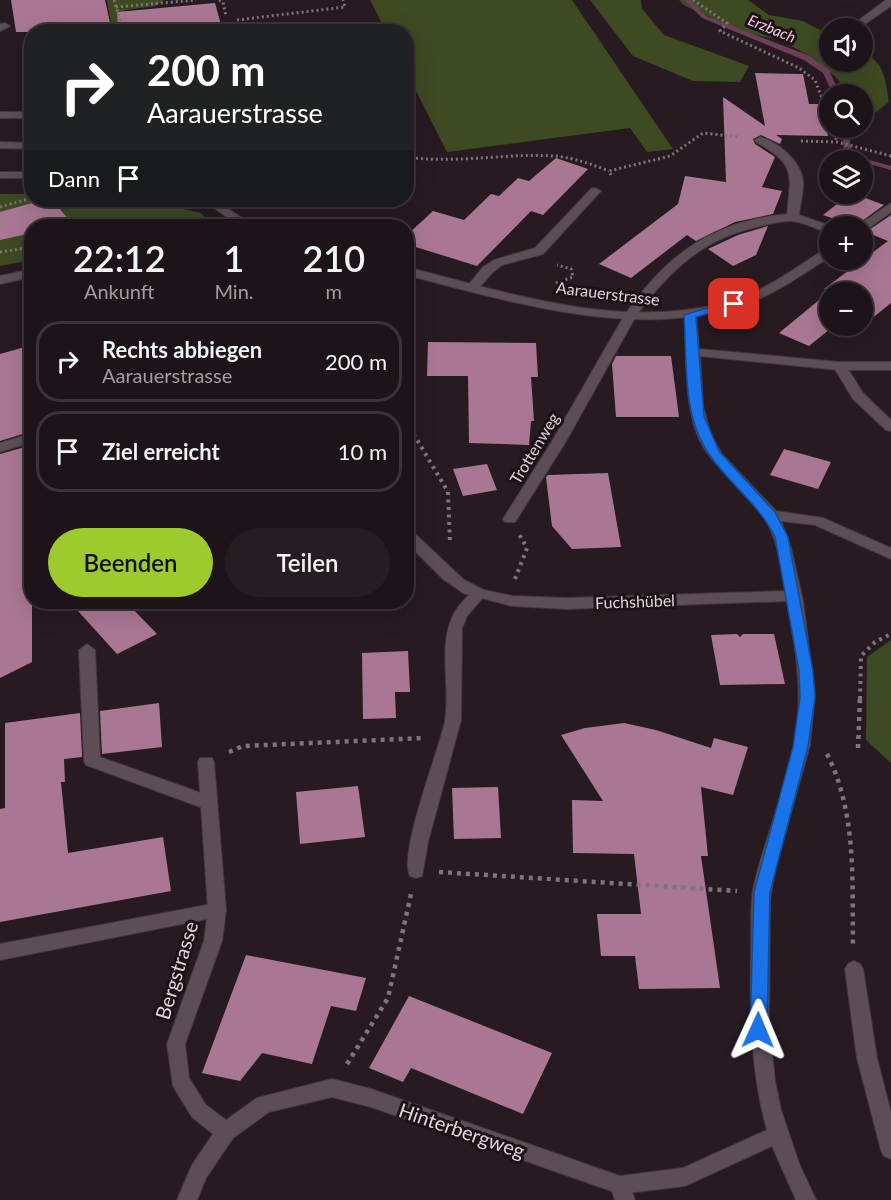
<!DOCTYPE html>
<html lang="de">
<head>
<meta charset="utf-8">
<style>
  :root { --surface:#1d1419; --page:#251d22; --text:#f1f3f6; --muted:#a09ea2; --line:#3b3338; --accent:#9eca2e }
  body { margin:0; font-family:Lato,sans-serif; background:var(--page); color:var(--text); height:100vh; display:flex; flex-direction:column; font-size:22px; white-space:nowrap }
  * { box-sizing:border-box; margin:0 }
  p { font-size:20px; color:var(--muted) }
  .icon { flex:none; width:33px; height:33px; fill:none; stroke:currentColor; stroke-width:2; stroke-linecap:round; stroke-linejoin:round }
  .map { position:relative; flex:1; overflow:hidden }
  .details { position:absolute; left:24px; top:219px; width:390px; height:390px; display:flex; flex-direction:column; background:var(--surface); border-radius:24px; box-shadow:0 6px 24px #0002,0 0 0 2px var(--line) }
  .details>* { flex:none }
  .top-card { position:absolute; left:24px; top:24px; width:390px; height:183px; border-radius:24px; box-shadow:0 6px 24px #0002,0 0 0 2px var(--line); background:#202124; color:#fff; overflow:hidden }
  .fabs { position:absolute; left:819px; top:18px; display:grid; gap:12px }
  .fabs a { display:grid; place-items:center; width:54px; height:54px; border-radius:50%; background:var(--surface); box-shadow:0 6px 24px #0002,0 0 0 2px var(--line); font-size:30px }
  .pin { position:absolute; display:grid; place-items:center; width:51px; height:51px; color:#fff; margin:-26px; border-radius:12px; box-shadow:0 3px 9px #0006 }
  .me { position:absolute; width:66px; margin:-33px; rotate:1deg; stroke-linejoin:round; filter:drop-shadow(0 0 4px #0008) }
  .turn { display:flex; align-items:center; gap:21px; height:126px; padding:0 24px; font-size:27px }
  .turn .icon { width:78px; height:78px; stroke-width:2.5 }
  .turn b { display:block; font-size:42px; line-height:51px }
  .then { display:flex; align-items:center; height:57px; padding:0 24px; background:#0003; gap:12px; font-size:22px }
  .eta { display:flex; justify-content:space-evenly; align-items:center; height:102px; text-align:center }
  .eta b { font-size:36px; font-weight:600; line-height:42px }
  .cta { display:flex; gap:12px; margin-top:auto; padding:12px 24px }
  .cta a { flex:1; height:69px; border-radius:36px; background:var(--accent); color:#111; font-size:24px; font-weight:600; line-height:69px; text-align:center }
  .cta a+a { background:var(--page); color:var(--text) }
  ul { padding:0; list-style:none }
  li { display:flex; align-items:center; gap:18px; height:81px; margin:0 12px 9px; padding:0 12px; border:3px solid var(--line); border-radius:24px }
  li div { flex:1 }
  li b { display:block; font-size:22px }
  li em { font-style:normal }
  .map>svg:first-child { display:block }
  .green { fill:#3d4a22 }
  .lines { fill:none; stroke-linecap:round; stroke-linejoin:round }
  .stream { fill:#6d405a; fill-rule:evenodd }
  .building { fill:#a97793 }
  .lane-casing { stroke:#41383d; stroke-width:2 }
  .street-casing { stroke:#41383d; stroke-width:2 }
  .secondary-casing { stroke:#41383d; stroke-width:2 }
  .path-far2 { stroke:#7f747a; stroke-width:3; stroke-dasharray:2 3; stroke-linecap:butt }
  .path-far1 { stroke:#7f747a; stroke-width:4; stroke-dasharray:3 4.5; stroke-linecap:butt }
  .path { stroke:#7f747a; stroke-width:4.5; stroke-dasharray:4 5; stroke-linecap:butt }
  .lane { fill:#5d4e56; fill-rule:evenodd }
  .street { fill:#5d4e56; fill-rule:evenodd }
  .secondary { fill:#5d4e56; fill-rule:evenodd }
  .route { fill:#1a73e8; stroke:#114b97; stroke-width:1.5 }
  .labels { text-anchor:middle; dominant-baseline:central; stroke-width:6; stroke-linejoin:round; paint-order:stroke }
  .far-water-label { font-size:15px; font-style:italic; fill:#f7c8e1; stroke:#1d1218 }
  .street-label { font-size:16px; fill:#dfd7db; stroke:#1d1218 }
  .near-street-label { font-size:20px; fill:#dfd7db; stroke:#1d1218 }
</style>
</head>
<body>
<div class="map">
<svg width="891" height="1200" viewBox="0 0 891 1200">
  <rect width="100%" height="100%" fill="#271b21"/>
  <g class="green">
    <path d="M107,0H164L156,6L125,10L117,26L112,29Z"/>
    <path d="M370,0H572L673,149L647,152L630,128L447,152L407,73L406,32L386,31Z"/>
    <path d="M590,0H641L642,9L664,35L749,66L740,82L693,81L633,56Z"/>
    <path d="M679,0H748L769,15L803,21L829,35L830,62H862L863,52C885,63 885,79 889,102L863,122L862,94H848L837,78L812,57L779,40L743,32L685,6Z"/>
    <path d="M28,182L31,183L32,200H144L201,213L207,220L203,226H32L31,260L0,266V194H24Z"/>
    <path d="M891,640V763L866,740L867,657Z"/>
  </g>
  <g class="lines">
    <g class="stream">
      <path d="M684,0H691L706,16L810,56L829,70L840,94H833L823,73L804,60L702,18Z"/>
      <path d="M841,128H848L852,155L891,166V170L862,162V160L845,158Z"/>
    </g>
  </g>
  <g class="building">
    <path d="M11,0H105L112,32H16Z"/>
    <path d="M215,3L223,32H118L117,12Z"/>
    <path d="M755,73L803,74L809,104H820L828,136L776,135L782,139L780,144L761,135L753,139L755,144L775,157L762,187L782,191L773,214L735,222L696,241L687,235L631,278L599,264L678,204L685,176L726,182L723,97L765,126Z"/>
    <path d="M556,158L588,169L543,215L531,211L477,266L406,244V236L433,211L464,220L491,194L499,196L518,178L529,181Z"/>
    <path d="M850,194H855L884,205L855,226L823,215Z"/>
    <path d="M43,200H52L70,221L52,226H32V233L0,240V212Z"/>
    <path d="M891,215V303L865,324L862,323V292H830V329L809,346L779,333L830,291L824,289L888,241L866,232Z"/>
    <path d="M768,226L756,255L733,266L708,249L738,235Z"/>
    <path d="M428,342L536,343L538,377H531L534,421H531L529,445L469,443L468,376H427Z"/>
    <path d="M32,345V431L0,441V354Z"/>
    <path d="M616,356H671L679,417H616L612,364Z"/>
    <path d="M32,445V662L0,678V454Z"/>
    <path d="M784,449L831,462L818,489L770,475Z"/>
    <path d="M487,464L497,490L463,496L453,469Z"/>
    <path d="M608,473L621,547L572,549L552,526L546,477L548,475Z"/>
    <path d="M96,602H126L157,634L117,654L78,611Z"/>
    <path d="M737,634L740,637L743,634H774L785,684L720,685L711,635Z"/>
    <path d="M408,651L410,692H395L396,718L363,719L362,653Z"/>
    <path d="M159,703L162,747L102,754L100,711Z"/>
    <path d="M80,713L82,757L64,759L65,782H61L68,853L163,837L171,891L0,922V809L5,808V723Z"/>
    <path d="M624,723L656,730L711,748L714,738L748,747L733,795L701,787L708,856H701L720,988L639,989L635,956H601L597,914H641L634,854L573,853L572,800L603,801L561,735L585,728Z"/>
    <path d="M358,786L365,837L300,844L296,792Z"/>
    <path d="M498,787L501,838L454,839L452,788Z"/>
    <path d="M246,955L366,978L356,1011L331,1006L312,1064L262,1053L240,1081L202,1073Z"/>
    <path d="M409,996L552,1053L523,1114L411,1068L403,1082L369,1068Z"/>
  </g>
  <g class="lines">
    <g class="lane-casing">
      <g id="lane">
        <path d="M886,0H891V6L865,24H859V20Z"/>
        <path d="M5,23L10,26L0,31V24Z"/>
        <rect x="0" y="112" width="32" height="6"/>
        <path d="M760,137C778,142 801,161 803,181C804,192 800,204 799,215L831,226L830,233C816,230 804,221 790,221C779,221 768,224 757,227C701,239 667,273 634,319H626L624,316C667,254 711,222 787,214C791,174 796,164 756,142L755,140Z"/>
        <path d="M0,142L32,143V149L0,148Z"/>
        <path d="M595,188L601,191L599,193L543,254L502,265L492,273L477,290H469V284L483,267L494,260L535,248L591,189Z"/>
        <path d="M839,362L844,363L863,393L891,420V431L886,430L853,399L833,366Z"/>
        <path d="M479,589L486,594L467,616L462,628L461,720L428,842L422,876L416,878L410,876C398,853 439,751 445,721C452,680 432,632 465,599C469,595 473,591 479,589Z"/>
        <path d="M87,644L95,650L100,757L215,798L217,803L215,808L209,810L203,808L86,765L84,761L79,650Z"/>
        <path d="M217,903L223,905L226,910L223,915L217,917L0,960V944Z"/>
        <path d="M854,961L860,964L863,969L877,1058L891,1113V1159L884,1156L881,1150L857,1058L845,969L848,964Z"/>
        <path d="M620,1176L627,1178L635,1200H615L610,1185L613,1178Z"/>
      </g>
    </g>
    <g class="street-casing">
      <g id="street">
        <rect x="0" y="172" width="32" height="6"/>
        <path d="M190,200C213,198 225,206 243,219L245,226H233V222L213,207Z"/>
        <path d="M690,311L696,315L699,349L839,362H891V370H839L700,356L703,406L711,435L722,454L776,511L823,518L891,548V559L815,525L781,521L791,548L803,601L815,695L810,745L776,867L770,899L769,1022L775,1081L781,1110L800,1166L816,1200H796L772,1146L685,1186L620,1194L371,1107L332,1097L269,1112L233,1138L206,1178L197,1200H177L192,1165L213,1134L192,1117L173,1086L167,1044L204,941L208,910L198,762L200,758H212L214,762L226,910L222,941L185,1044L189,1078L206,1105L226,1120L257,1098L332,1079L371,1089L620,1176L683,1168L767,1130C750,1070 750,1010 751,949C752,930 750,910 753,890C765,833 793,778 798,719C801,679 794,640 788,601L567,609L512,606L463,593L443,579L406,542V528L411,530L464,580L484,590L512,596L567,598L786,591C781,566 777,538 764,516C746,485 710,469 697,434C683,397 688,354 684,315Z"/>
        <path d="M630,312L636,316L565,443L515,522H505L503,519L551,443L624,316Z"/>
        <path d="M32,433V442L0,452V443Z"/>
      </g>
    </g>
    <g class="secondary-casing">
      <g id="secondary">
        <path d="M891,203V212L866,230L862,231V226H857Z"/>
        <path d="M826,248H830V257C801,275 771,297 738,307C628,339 513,302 406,275V267C510,293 623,332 730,301C765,291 796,268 826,248Z"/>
        <path d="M32,269V277L0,284V276Z"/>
      </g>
    </g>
    <g class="path-far2">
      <path d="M114,0L122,27"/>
      <path d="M219,0L223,2L226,16"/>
      <path d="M693,0L727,23L720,31L799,68L815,80L830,119"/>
      <path d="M116,7L196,0"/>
      <path d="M237,20L345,7L343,0"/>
      <path d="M833,128L837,142"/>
      <path d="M801,141L837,142L891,156"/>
      <path d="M406,157C456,164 505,153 555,156C574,158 591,164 609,171"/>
      <path d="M611,175L609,171L670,156L703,133L739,137"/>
      <path d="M0,207L32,198"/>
      <path d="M0,252L32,247"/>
      <path d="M556,283L573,277L571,269L557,265"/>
    </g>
    <g class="path-far1">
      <path d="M406,421L448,492L450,543"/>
      <path d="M515,579L527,548L519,534"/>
      <path d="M860,699L861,656L875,642L891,634"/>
    </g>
    <g class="path">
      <path d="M858,748L860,698"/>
      <path d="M229,752L243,746L424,738"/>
      <path d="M827,754C857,813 852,882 853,947"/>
      <path d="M439,872L737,891"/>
      <path d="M347,1064L388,998L411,894"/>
    </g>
    <use href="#lane" class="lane"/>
    <use href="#street" class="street"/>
    <use href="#secondary" class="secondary"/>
  </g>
  <path class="route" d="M734,300L738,301V306L696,317L704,416L719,451L775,512L788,537L813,671L815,697L808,747L770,892L767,1030L764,1036L758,1038L752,1036L750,1030L754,892L793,747L800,697L799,671L775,537C759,504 729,484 709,454C682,416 687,360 684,315Z"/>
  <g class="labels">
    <g class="far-water-label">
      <text transform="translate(772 28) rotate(22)">Erzbach</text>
    </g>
    <g class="street-label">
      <text transform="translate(608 293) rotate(7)">Aarauerstrasse</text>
      <text transform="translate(534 448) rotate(-59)">Trottenweg</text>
      <text transform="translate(635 601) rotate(-2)">Fuchshübel</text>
    </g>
    <g class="near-street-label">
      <text transform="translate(176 970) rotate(-73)">Bergstrasse</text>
      <text transform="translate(462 1130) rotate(19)">Hinterbergweg</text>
    </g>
  </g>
</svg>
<div class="fabs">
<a><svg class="icon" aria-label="sound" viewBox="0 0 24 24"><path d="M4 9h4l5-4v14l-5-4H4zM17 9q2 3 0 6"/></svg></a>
<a><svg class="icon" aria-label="search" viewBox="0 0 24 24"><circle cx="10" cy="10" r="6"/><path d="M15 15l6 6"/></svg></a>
<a><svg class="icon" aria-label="layers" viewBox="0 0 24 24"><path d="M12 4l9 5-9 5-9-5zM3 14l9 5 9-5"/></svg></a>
<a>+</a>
<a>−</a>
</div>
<div class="pin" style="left:734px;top:304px;background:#d93025"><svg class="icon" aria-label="arrive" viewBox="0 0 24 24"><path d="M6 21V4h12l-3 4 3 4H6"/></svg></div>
<svg class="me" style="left:758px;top:1030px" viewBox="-20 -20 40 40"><path d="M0-17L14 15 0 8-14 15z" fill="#1a73e8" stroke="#fff" stroke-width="4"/></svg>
<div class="top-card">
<div class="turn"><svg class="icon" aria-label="right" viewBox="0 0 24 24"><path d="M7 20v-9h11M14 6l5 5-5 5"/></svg><div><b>200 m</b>Aarauerstrasse</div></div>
<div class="then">Dann<svg class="icon" aria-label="arrive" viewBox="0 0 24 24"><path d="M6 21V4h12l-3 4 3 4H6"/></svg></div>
</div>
<section class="details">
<div class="eta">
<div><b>22:12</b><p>Ankunft</p></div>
<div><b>1</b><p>Min.</p></div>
<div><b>210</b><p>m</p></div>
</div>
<ul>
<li><svg class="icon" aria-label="right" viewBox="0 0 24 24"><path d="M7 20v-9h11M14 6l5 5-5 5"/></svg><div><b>Rechts abbiegen</b><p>Aarauerstrasse</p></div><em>200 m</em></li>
<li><svg class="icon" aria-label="arrive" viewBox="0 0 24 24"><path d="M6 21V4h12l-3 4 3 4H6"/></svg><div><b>Ziel erreicht</b></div><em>10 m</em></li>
</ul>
<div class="cta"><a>Beenden</a><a>Teilen</a></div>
</section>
</div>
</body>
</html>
